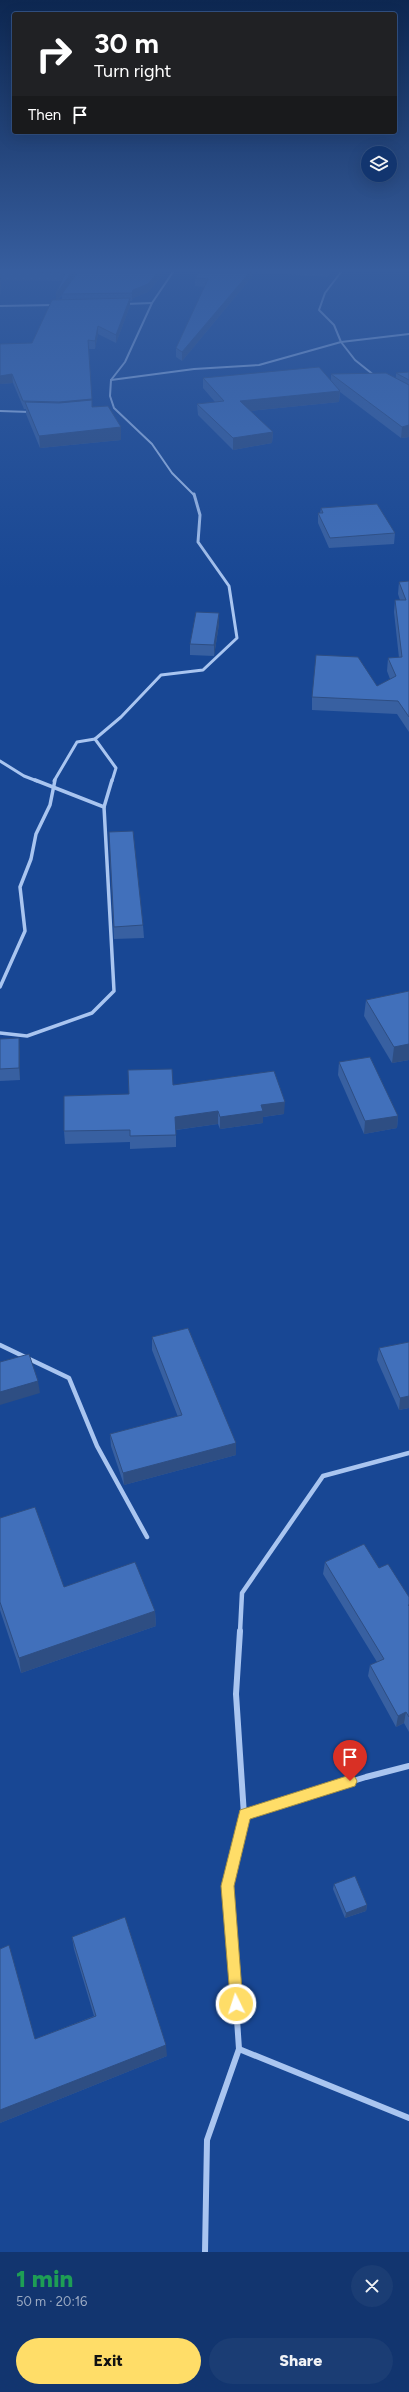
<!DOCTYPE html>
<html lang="en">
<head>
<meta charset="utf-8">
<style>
  :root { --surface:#12356f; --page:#1b3d74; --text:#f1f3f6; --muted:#9cabc3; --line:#315082; --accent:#ffdd68 }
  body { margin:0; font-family:Figtree,sans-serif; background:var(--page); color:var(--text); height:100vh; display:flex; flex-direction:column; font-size:15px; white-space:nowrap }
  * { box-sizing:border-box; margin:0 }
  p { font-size:13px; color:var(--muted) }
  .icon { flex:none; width:22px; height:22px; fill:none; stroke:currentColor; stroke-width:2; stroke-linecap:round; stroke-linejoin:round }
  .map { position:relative; height:2252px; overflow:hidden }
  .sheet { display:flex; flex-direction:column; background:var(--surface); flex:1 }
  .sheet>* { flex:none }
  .banner { position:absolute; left:12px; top:12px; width:385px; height:122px; border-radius:4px; box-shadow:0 4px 16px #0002,0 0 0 1px var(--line); background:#202124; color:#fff; overflow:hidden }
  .controls { position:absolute; left:361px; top:146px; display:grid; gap:8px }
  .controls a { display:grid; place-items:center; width:36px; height:36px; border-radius:50%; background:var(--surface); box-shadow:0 4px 16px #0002,0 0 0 1px var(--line); font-size:20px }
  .pin { position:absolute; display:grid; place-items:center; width:34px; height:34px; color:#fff; margin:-41px -17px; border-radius:50% 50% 50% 0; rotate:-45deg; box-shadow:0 0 4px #0007 }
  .pin .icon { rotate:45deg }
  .me { position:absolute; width:44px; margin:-22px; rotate:356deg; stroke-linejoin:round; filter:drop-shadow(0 0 3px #0008) }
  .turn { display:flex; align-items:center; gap:14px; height:84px; padding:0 16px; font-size:18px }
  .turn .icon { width:52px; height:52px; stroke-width:2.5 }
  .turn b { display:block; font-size:28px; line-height:34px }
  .then { display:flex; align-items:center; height:38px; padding:0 16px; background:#0003; gap:8px; font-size:15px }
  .round { display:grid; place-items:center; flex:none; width:42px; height:42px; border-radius:21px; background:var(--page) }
  .head { display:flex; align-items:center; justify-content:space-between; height:68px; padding:0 16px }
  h1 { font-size:24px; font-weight:800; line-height:30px; color:#1e9e55 }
  .button { display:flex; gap:8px; margin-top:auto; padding:8px 16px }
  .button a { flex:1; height:46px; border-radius:24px; background:var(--accent); color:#111; font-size:16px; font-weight:800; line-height:46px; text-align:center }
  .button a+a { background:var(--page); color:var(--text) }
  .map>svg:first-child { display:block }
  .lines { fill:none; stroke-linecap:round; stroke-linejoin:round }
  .minor-far4 { stroke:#a9c5f0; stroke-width:2 }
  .minor-far3 { stroke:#a9c5f0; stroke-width:3 }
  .minor-far2 { stroke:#a9c5f0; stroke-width:3.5 }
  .minor-far1 { stroke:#a9c5f0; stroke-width:4.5 }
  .minor { stroke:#a9c5f0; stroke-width:6 }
  .wall { fill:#3860a1; fill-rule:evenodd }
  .shaded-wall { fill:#2e4e83 }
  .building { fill:#4170bb; stroke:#2e4e83 }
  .route { fill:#ffdd68; stroke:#a69044 }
</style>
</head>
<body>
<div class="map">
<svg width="409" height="2252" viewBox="0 0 409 2252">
  <rect width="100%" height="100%" fill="#184794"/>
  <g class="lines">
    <g class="minor-far4">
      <path d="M173,272L152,303L125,362L111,380L110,396L114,408L152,444L172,473L194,495"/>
      <path d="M341,272L325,293L319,310L334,325L341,342L355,360L375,376"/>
      <path d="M125,304L152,303"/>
      <path d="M0,306L54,305"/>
      <path d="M111,380L194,369L259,365L341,342L409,334"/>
      <path d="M0,411L30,412"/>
    </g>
    <g class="minor-far3">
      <path d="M0,761L24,776L37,781"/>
      <path d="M54,781L77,742L95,739"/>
      <path d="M112,781L116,768L95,739L121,717L161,675L203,670L237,638L229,586L198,542L200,515L194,494"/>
    </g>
    <g class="minor-far2">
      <path d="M104,807L112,780"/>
      <path d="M0,987L25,931L20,887L31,859L36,834L50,805L55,780"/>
      <path d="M0,1033L27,1036L92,1013L114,991L104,807L35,780"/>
    </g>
    <g class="minor-far1">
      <path d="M0,1345L69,1378L97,1446L147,1537"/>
      <path d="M240,1632L242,1593L323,1476L409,1453"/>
    </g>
    <g class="minor">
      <path d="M244,1815L366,1777L409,1766"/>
      <path d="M239,2049L409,2118"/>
      <path d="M205,2252L207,2140L239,2049L228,1886L244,1815L236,1694L240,1631"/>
    </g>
  </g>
  <g class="wall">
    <path d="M0,272H162V276L148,292L133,298L132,301H130V306L116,343L98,334L95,349H89L92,407L121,427V440L40,448L26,414V409H24L13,383L0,384L32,343L56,300V294L62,281L1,280L0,298ZM62,295V299H58Z"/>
    <path d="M200,272H256L182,361L176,357V348L205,287L195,286V278Z"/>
    <path d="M257,272H330L327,277Z"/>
    <path d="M409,372V437L401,438L340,392L339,402L250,411L273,432L272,443L233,450L198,415L197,404L215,402L203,388V378L331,381V374L396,378V373Z"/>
    <path d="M321,508L395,533L394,544L329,548L318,523V513H320Z"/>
    <path d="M409,581V732L397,714L312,710V697L377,686L390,679L387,671L388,658H399L394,612L395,600H400L398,594L399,582Z"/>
    <path d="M219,613V624L214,656L190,655V644Z"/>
    <path d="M109,832L143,925L144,938L114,939Z"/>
    <path d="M409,991V1060L392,1063L364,1016L366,1000Z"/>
    <path d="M0,1039L20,1051V1080L0,1081Z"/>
    <path d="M339,1062L398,1116L397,1128L364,1134L338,1075Z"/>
    <path d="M173,1085L284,1114L263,1117V1123L220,1129L218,1124L176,1130V1147L130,1149V1142L65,1144L64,1131L129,1094Z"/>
    <path d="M152,1337L236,1455L124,1485L111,1446L110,1434L178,1417L152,1350Z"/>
    <path d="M409,1342V1408L399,1410L377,1360L379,1348Z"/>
    <path d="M0,1518L64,1587L155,1611L156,1626L21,1673L0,1610Z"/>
    <path d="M325,1562L379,1568L409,1597V1732L404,1723L396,1727L368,1676L370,1665L377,1662L323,1574Z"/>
    <path d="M334,1884L367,1905L366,1911L345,1918L333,1889Z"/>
    <path d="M72,1937L167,2056L0,2123V1949L35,2039L94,2016L74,1949Z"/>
  </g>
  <g class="shaded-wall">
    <path d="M1,272V280L0,298V282Z"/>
    <path d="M72,272H79L56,302V294Z"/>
    <path d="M158,272H162V276L148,292L133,298L132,301V293L133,290Z"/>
    <path d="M250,272H256L182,361V352Z"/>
    <path d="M130,298V306L116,343V335Z"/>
    <path d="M98,326V334L95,349V341Z"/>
    <path d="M12,374L13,383L0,384V376Z"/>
    <path d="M340,391L339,402L240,412V401Z"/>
    <path d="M92,399V408L60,410L59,402Z"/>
    <path d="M409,425V437L401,438L402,427Z"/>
    <path d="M121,427V440L40,448L39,436Z"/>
    <path d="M273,432L272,443L233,450V438Z"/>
    <path d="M219,613V624L214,656V645Z"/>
    <path d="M19,1038L20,1051V1080L19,1068Z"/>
    <path d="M409,1044V1060L392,1063L394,1047Z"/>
    <path d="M285,1102L284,1114L263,1117V1123L220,1129V1117L261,1105Z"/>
    <path d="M218,1111V1124L175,1130V1117Z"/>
    <path d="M398,1116L397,1128L364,1134L365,1121Z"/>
    <path d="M38,1381L40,1393L0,1405V1392Z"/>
    <path d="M409,1396V1408L399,1410L400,1398Z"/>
    <path d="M236,1443V1455L124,1485L123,1473Z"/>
    <path d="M155,1611L156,1626L21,1673L19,1658Z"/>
    <path d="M406,1712L404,1723L396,1727L398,1716Z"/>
    <path d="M367,1905L366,1911L345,1918L346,1913Z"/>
    <path d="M166,2045L167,2056L0,2123V2110Z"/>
  </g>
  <g class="building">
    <path d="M38,272H72L56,294L65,273Z"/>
    <path d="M78,272H158L148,284L133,290L132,293L62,294Z"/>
    <path d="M200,272H250L182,352L176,348L208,279L195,278Z"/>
    <path d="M130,298L116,335L98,326L95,341L88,340L92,399L59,402L23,401L12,374L0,376V344L32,343L52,300Z"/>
    <path d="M319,367L340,391L240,401L273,432L233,438L197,404L224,401L203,378Z"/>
    <path d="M409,372V380L396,373Z"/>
    <path d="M386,373L409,385V425L402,427L331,374Z"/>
    <path d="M92,400V407L108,406L121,427L39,436L25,402L59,403Z"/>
    <path d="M377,504L395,533L330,538L318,513H323L321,508Z"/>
    <path d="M409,581V717L398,701L312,697L316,655L358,657L377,686L396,676L388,658L402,657L395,600H406L399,582Z"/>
    <path d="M196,612L219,613L214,645L190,644Z"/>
    <path d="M133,831L143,925L114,927L109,832Z"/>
    <path d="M409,991V1044L394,1047L366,1000Z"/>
    <path d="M19,1038V1068L0,1069V1039Z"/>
    <path d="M370,1057L398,1116L365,1121L339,1062Z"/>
    <path d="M172,1069L173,1085L274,1071L285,1102L261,1105L263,1111L220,1117L218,1111L175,1117L176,1135L130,1136V1130L64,1131V1096L129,1094L128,1070Z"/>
    <path d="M188,1328L236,1443L123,1473L110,1434L182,1415L152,1337Z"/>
    <path d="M409,1342V1396L400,1398L379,1348Z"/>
    <path d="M29,1354L38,1381L0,1392V1362Z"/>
    <path d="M35,1507L64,1587L135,1562L155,1611L19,1658L0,1602V1518Z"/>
    <path d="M364,1544L379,1568L388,1564L409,1597V1605H408L409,1606V1717L406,1712L398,1716L370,1665L384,1659L325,1562Z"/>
    <path d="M355,1876L367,1905L346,1913L334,1884Z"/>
    <path d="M125,1917L166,2045L0,2110V1949L9,1945L35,2039L96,2016L72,1937Z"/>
  </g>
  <linearGradient id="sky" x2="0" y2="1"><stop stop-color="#0d2751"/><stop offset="0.46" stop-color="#375e9f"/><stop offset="1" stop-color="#375e9f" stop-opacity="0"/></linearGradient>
  <rect width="409" height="588" fill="url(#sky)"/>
  <path class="route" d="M350,1775L355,1777L357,1781L355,1786L250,1819L234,1886L243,2004L241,2009L236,2012L231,2009L221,1886L240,1810Z"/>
</svg>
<div class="controls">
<a><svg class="icon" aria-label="layers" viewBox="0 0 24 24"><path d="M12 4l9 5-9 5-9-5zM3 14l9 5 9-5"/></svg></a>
</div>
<div class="pin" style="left:350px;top:1781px;background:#d93025"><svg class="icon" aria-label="arrive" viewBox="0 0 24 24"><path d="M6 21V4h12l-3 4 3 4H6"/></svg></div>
<svg class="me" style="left:236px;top:2004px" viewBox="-20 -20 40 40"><circle r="17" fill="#ffdd68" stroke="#fff" stroke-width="3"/><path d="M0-11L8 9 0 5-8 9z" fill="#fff"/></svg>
<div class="banner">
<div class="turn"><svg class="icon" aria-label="right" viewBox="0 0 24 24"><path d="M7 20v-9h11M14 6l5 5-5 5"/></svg><div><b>30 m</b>Turn right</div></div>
<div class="then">Then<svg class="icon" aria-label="arrive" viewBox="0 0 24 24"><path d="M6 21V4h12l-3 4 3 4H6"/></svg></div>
</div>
</div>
<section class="sheet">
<div class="head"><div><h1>1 min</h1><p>50 m · 20:16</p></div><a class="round"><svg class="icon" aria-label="close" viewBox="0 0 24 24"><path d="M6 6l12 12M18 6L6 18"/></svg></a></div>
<div class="button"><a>Exit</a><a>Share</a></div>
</section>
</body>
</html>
